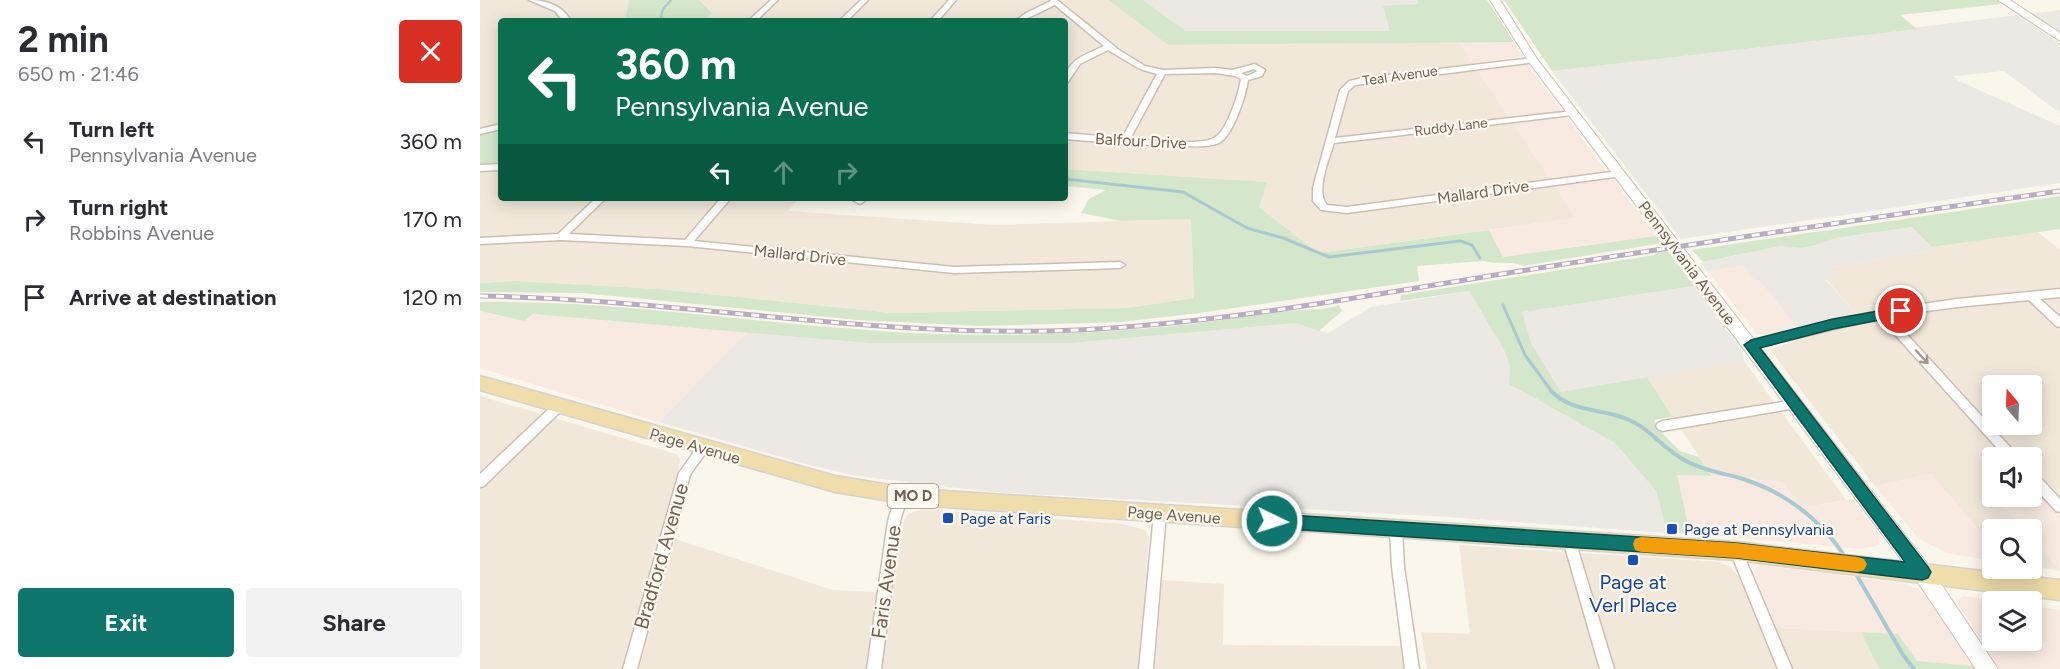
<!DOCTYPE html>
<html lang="en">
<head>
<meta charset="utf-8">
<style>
  :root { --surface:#fff; --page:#f2f2f3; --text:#2b2b33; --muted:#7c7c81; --accent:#0f766e }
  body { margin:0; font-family:Figtree,sans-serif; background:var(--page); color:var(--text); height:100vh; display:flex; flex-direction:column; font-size:22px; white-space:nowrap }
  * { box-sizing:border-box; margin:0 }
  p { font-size:20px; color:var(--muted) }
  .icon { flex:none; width:33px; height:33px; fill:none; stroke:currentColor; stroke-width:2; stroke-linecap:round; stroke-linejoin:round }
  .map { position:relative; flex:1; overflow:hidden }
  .drawer { display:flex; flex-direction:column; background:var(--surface); width:480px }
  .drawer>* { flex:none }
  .hud { position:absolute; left:18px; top:18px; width:570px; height:183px; border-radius:6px; box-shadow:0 3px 15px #0003; background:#0b6e4f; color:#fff; overflow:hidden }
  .needle { width:39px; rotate:341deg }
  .controls { position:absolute; left:1502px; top:375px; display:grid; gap:12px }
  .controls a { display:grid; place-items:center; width:60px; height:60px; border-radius:6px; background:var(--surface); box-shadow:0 3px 15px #0003; font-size:30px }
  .pin { position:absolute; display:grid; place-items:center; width:51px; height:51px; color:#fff; margin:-26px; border:3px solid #fff; border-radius:50%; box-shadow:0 2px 6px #0007 }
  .me { position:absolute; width:66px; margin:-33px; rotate:94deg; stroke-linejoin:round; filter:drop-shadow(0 0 4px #0008) }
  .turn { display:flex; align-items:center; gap:21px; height:126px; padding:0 18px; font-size:27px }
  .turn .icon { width:78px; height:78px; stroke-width:2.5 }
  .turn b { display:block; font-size:42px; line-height:51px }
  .lanes { display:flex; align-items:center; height:57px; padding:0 18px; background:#0003; justify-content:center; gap:30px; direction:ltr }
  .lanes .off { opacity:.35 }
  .round { display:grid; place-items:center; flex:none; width:63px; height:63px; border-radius:6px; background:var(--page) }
  .overview { display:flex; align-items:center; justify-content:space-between; height:102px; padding:0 18px }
  h1 { font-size:36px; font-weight:700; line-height:45px }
  .primary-button { display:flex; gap:12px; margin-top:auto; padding:12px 18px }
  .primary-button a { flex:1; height:69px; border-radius:6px; background:var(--accent); color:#fff; font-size:24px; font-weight:700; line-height:69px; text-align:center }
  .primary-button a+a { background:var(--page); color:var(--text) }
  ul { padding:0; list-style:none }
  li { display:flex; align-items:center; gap:18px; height:78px; padding:0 18px }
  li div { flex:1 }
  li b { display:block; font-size:22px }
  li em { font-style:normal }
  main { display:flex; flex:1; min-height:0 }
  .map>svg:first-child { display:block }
  .residential { fill:#f1e8da; fill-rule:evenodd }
  .commercial { fill:#f9eae1 }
  .industrial { fill:#ece8e3 }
  .green { fill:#d4e7cb }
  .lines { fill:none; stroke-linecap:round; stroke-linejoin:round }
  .stream-far2 { stroke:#a9c9d2; stroke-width:2 }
  .stream-far1 { stroke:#a9c9d2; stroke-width:3 }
  .stream { stroke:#a9c9d2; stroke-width:4 }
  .street-casing { stroke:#ccbfb2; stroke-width:3 }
  .secondary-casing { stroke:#cec0b0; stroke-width:2 }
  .primary-casing { stroke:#d8d2ce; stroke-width:3 }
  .street { fill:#fff; fill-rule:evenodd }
  .secondary { fill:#fff; fill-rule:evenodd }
  .primary { fill:#f0ddac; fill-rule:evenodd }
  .rail-casing { stroke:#baaac4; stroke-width:5 }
  .rail { stroke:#fdf9f1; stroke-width:3; stroke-dasharray:8; stroke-linecap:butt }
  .oneway { stroke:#a4988e }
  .route { fill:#0f766e; stroke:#0a4d48; stroke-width:1.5 }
  .slow { fill:#f59e0b }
  .transit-dot { fill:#1a4fb4; stroke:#fdf9f1; stroke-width:2 }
  .labels { text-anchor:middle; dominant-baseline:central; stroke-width:4.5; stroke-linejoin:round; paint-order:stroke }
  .far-street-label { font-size:14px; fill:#736051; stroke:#fdf9f1 }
  .shield { fill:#fdf9f1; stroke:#9c8e81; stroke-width:1.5 }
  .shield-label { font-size:15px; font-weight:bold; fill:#736051 }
  .street-label { font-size:16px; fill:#736051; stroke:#fdf9f1 }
  .transit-label { font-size:16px; fill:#164399; stroke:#fdf9f1; text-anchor:start }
  .near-street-label { font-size:20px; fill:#736051; stroke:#fdf9f1 }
  .near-transit-label { font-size:20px; fill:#164399; stroke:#fdf9f1 }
</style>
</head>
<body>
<main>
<section class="drawer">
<div class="overview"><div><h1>2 min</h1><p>650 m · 21:46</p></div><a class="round" style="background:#d93025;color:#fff"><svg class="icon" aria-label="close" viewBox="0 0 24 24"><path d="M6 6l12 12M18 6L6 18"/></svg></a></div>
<ul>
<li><svg class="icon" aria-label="left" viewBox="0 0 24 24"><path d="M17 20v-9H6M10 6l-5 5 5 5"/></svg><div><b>Turn left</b><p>Pennsylvania Avenue</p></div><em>360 m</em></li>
<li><svg class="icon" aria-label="right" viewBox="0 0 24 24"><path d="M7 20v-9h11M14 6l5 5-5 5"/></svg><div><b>Turn right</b><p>Robbins Avenue</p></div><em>170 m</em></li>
<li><svg class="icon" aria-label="arrive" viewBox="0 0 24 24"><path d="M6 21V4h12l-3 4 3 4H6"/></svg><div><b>Arrive at destination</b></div><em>120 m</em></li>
</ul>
<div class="primary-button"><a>Exit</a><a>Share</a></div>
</section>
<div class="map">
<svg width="1580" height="669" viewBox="0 0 1580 669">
  <rect width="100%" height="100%" fill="#faf6eb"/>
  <g class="residential">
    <path d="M0,0H149L151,1L145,21H21V123L0,130Z"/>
    <path d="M219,0H628L688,45L979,42L1096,218L838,253L779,207L786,182L585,169V21H224L232,13Z"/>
    <path d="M21,169V198H319L308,211L515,225L711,219L714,298L648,308L412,313L179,289L35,281L0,283V171Z"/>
    <path d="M1558,232L1580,250V496L1569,484L1551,488V458H1512V496L1516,497L1545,529L1512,530V546L1451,474L1395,486L1290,350L1324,337L1384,323L1346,279L1349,268L1455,250L1452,247ZM1512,386H1551V424H1512Z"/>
    <path d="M1264,361L1366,500L1321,508L1302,482L1232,476L1167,377Z"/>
    <path d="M0,396L196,454L200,459L194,493L143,669H0Z"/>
    <path d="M441,509L643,524L665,530L669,537L658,669H159L195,539L353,590L411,593L424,520L429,514Z"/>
    <path d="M1551,537L1580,570V571L1551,566Z"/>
    <path d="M979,545L1239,562L1250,567L1266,584L1283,627L1381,632L1399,669H947L941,632L990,634Z"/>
    <path d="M682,580L744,584L743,645L921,646L924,669H675Z"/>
  </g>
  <g class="commercial">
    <path d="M979,42H1034L1043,56L993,64Z"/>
    <path d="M1046,63L1081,109L1080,111L1029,118L996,68Z"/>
    <path d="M1083,117L1088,119L1125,170L1124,172L1070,179L1032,122Z"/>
    <path d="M1129,178L1134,181L1176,236L1023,257L1009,230L1095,218L1074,185Z"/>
    <path d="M1263,266L1274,280H1279L1317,327L1286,335L1277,334L1227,271Z"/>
    <path d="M0,311L44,321L53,314L267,332L179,422L0,368Z"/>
    <path d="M1196,474L1302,482L1321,508L1372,499L1399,533L1400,545L1381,549L1210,533Z"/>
    <path d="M1451,474L1512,546V561L1467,553L1439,539L1395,486Z"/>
    <path d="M1551,488H1554L1580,516V570L1551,537V530L1545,529L1516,497L1551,496Z"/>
    <path d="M1279,565L1423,583L1437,589L1447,596L1495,666L1437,661L1418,634L1297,628L1274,574L1275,569Z"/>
    <path d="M1483,596L1521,601L1512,602V640H1551V606L1580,610V669H1519L1478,604V600Z"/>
  </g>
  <g class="industrial">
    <path d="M663,0H938L939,4L911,31H706Z"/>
    <path d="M1580,10V35L1549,14Z"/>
    <path d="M1539,15L1580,44V113L1524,71L1473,76L1479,81L1580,126V183L1201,239L1072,71Z"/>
    <path d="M1433,227L1455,250L1349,268L1357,277L1346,280L1376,314L1317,327L1279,280H1274L1263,266L1227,271L1220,263L1301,246L1321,248L1336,245L1356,238Z"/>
    <path d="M1214,286L1261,349L1264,361L1081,392L1051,343L1041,312Z"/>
    <path d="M989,291L1024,350L1030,366L1029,384L1135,443L1176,491L1187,533L969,517L515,492L440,484L372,475L326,464L179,422L267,332L388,343H591L816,323L848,333L891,307Z"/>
  </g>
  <g class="green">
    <path d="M149,0H219L232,13L224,21H145Z"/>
    <path d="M628,0H663L706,31H910L903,6L938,4V0H1007L1034,42L688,45Z"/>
    <path d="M1024,0H1516L1521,4L1420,15L1437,29L1072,71Z"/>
    <path d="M21,128V163L0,165V135Z"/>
    <path d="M585,169L787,182L779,207L838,253L1009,230L1023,257L1176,236L1183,243L1043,266C1030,260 1018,265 1004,261L937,266L939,281L719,313L641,322L499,326L378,320L102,293L0,292V283L35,281L179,289L412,313L648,308L714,298L711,219L641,221L601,213L609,199L626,190L585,186Z"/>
    <path d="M1580,196V229L1452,247L1432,227L1356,238L1336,245L1321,248L1301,246L1223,262L1212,250Z"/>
    <path d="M1187,250L1214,286L1042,312L1051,343L1081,392L1167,377L1193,417L1174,420L1181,432L1200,451L1219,457L1232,476L1197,475L1210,533H1187L1176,491L1135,443L1029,384L1030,366L1024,350L989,291L920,301L921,295L1175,255L1177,251Z"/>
    <path d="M0,302C126,300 251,320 376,329C491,339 605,336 720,323C753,319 786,312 819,310C834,309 845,310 859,305L862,311L839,331L816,323L591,343H388L53,314L44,321L0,311Z"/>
    <path d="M1381,632L1418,634L1437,661L1495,666L1497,669H1399Z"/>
  </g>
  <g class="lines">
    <path class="stream-far2" d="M180,21L183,9L191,0"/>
    <g class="stream-far1">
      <path d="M585,179L703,192L767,228L803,238L849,257L980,241L992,245L1000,258"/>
      <path d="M1023,305L1045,355L1072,392"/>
    </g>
    <g class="stream">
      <path d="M1071,391C1093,413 1120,408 1147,419C1170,428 1184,450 1206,461C1224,471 1244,473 1263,479C1307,493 1341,520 1366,558"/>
      <path d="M1376,574L1423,655L1434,669"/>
    </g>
    <g class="street-casing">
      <g id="street">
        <path d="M49,0C65,0 82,5 91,21H83L75,11Z"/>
        <path d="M291,0H298L276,21H268Z"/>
        <path d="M381,0H388L367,21H359Z"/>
        <path d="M469,0H476L458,21H450Z"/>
        <path d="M570,0H577L639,50L665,66L683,70L736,68L752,70L775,64L785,70L782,76L768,80C766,95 753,136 739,143C727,148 710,146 697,146C660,145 622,142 585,139V133L642,138L677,74L660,69L628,50L600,64L588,82H585C585,60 607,54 624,46L575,5C563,10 546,21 535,21L546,13L571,1ZM774,69L777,71L776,72L767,76L761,73ZM736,73L755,76L761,79C759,92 747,132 734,138C720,146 668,140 650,139L685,74Z"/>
        <path d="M1053,58L1057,60L1056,62L875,85L868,91L855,138L1092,111L1096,113L1092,115L854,143C849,159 835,192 847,205L867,207L1139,171L1143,174L1142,176L867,213L841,210L833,201V188L860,90L869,81L883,78Z"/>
        <path d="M21,124V129L0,134V129Z"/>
        <path d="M21,164V170L0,171V165Z"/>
        <path d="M116,198H126L89,234L205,240L241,198H251L214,241L474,267L640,262L645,265L640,268L474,273L207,246L81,240L0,244V238L78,234Z"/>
        <path d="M369,198H381L385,201L380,204Z"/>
        <path d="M1580,289V297L1560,299L1580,317V327L1576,326L1549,300L1477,307L1410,316L1540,458H1526L1400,318L1271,349L1267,348L1266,345L1267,342L1271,341L1402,310L1477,299Z"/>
        <path d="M1316,400L1320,401L1322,404L1320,407L1316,408L1182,431L1178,429L1176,426L1178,423L1182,421Z"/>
        <path d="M79,402L83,403L85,406L83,409L4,486L0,487V474L75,403Z"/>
        <path d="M223,443L227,445L229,448L210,475L157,669H143L199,473L219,445Z"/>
        <path d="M1551,471L1555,472L1580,499V512L1576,511L1551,484Z"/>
        <path d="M422,490L426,491L428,495L420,521L401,669H387L408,521L416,495L418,491Z"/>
        <path d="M680,509L684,510L686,514L673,669H659L674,514L676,510Z"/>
        <path d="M916,523L920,525L922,529L924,567L939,669H925L912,567L910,529L912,525Z"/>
        <path d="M1089,534L1093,536L1095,540L1134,669H1120L1083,540L1085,536Z"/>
        <path d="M1256,545L1261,547L1262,551L1312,669H1298L1250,551L1251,547Z"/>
      </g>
    </g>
    <g class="secondary-casing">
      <g id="secondary">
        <path d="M1010,0H1020L1057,59L1449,566L1518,669H1496L1435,578L1049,62Z"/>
        <path d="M1518,0H1530L1580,33V41Z"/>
      </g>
    </g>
    <g class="primary-casing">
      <path id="primary" d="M0,376L355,476L435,489L1256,542L1580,580V600L1256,560L435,505L355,492L0,390Z"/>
    </g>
    <use href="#street" class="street"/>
    <use href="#secondary" class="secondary"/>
    <use href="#primary" class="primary"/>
    <g class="rail-casing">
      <path id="rail" d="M0,296C200,299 398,339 598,330C745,323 889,295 1034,272C1216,243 1398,217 1580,191"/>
    </g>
    <use href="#rail" class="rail"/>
  </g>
  <defs><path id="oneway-shaft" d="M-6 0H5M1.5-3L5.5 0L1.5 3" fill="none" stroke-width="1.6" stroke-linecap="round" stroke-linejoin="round" transform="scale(1.5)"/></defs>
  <use class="oneway" href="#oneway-shaft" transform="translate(1442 357) rotate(47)"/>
  <path class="route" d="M1421,307L1426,308L1427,311L1426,315L1353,329L1280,348L1448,567L1451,572L1448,578L1442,580L1256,558L792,528L787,526L784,521L787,516L792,514L1256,543L1425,562L1264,345L1271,340L1353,319Z"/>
  <path class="slow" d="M1161,537L1256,543L1378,557L1384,559L1387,564L1384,570L1378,572L1256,558L1161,552L1155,550L1153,544L1155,539Z"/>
  <g class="transit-dot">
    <rect x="462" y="512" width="12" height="12" rx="3"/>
    <rect x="1186" y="523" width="12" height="12" rx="3"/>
    <rect x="1147" y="554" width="12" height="12" rx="3"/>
  </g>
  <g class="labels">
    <g class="far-street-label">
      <text transform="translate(920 76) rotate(-8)">Teal Avenue</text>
      <text transform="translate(971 127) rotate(-7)">Ruddy Lane</text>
    </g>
    <rect class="shield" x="407.5" y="484" width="51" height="24" rx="4.5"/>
    <g class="shield-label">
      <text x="433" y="496">MO D</text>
    </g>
    <g class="street-label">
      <text transform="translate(661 141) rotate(3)">Balfour Drive</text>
      <text transform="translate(1003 192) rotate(-8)">Mallard Drive</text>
      <text transform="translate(320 255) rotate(6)">Mallard Drive</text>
      <text transform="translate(1207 263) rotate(53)">Pennsylvania Avenue</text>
      <text transform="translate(215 446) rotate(16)">Page Avenue</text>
      <text transform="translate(694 515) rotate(4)">Page Avenue</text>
    </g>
    <g class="transit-label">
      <text x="480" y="518">Page at Faris</text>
      <text x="1204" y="529">Page at Pennsylvania</text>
    </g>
    <g class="near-street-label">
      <text transform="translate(181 556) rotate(-74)">Bradford Avenue</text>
      <text transform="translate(406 582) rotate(-82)">Faris Avenue</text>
    </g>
    <g class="near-transit-label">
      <text x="1153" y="582">Page at<tspan x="1153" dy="23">Verl Place</tspan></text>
    </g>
  </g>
</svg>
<div class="controls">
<a><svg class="needle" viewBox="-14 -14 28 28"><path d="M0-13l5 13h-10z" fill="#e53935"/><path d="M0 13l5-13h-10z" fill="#7c7c81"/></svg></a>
<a><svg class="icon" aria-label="sound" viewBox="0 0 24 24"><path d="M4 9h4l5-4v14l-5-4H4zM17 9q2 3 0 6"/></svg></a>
<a><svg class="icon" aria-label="search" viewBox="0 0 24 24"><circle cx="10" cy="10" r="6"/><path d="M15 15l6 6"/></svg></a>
<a><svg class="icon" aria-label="layers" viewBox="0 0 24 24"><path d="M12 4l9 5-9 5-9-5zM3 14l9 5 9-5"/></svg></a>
</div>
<div class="pin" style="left:1421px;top:311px;background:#d93025"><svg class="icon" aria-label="arrive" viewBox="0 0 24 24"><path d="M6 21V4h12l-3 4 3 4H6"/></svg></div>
<svg class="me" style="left:792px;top:521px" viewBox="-20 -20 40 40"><circle r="17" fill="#0f766e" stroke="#fff" stroke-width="3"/><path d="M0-11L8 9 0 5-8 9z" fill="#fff"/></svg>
<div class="hud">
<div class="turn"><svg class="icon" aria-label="left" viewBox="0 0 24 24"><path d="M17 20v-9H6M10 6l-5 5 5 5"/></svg><div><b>360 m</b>Pennsylvania Avenue</div></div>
<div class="lanes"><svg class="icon" aria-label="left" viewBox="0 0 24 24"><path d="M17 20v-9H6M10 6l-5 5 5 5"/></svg><svg class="icon off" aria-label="ahead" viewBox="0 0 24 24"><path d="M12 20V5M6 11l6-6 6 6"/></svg><svg class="icon off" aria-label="right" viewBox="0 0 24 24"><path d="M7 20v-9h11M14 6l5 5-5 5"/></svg></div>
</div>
</div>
</main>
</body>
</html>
